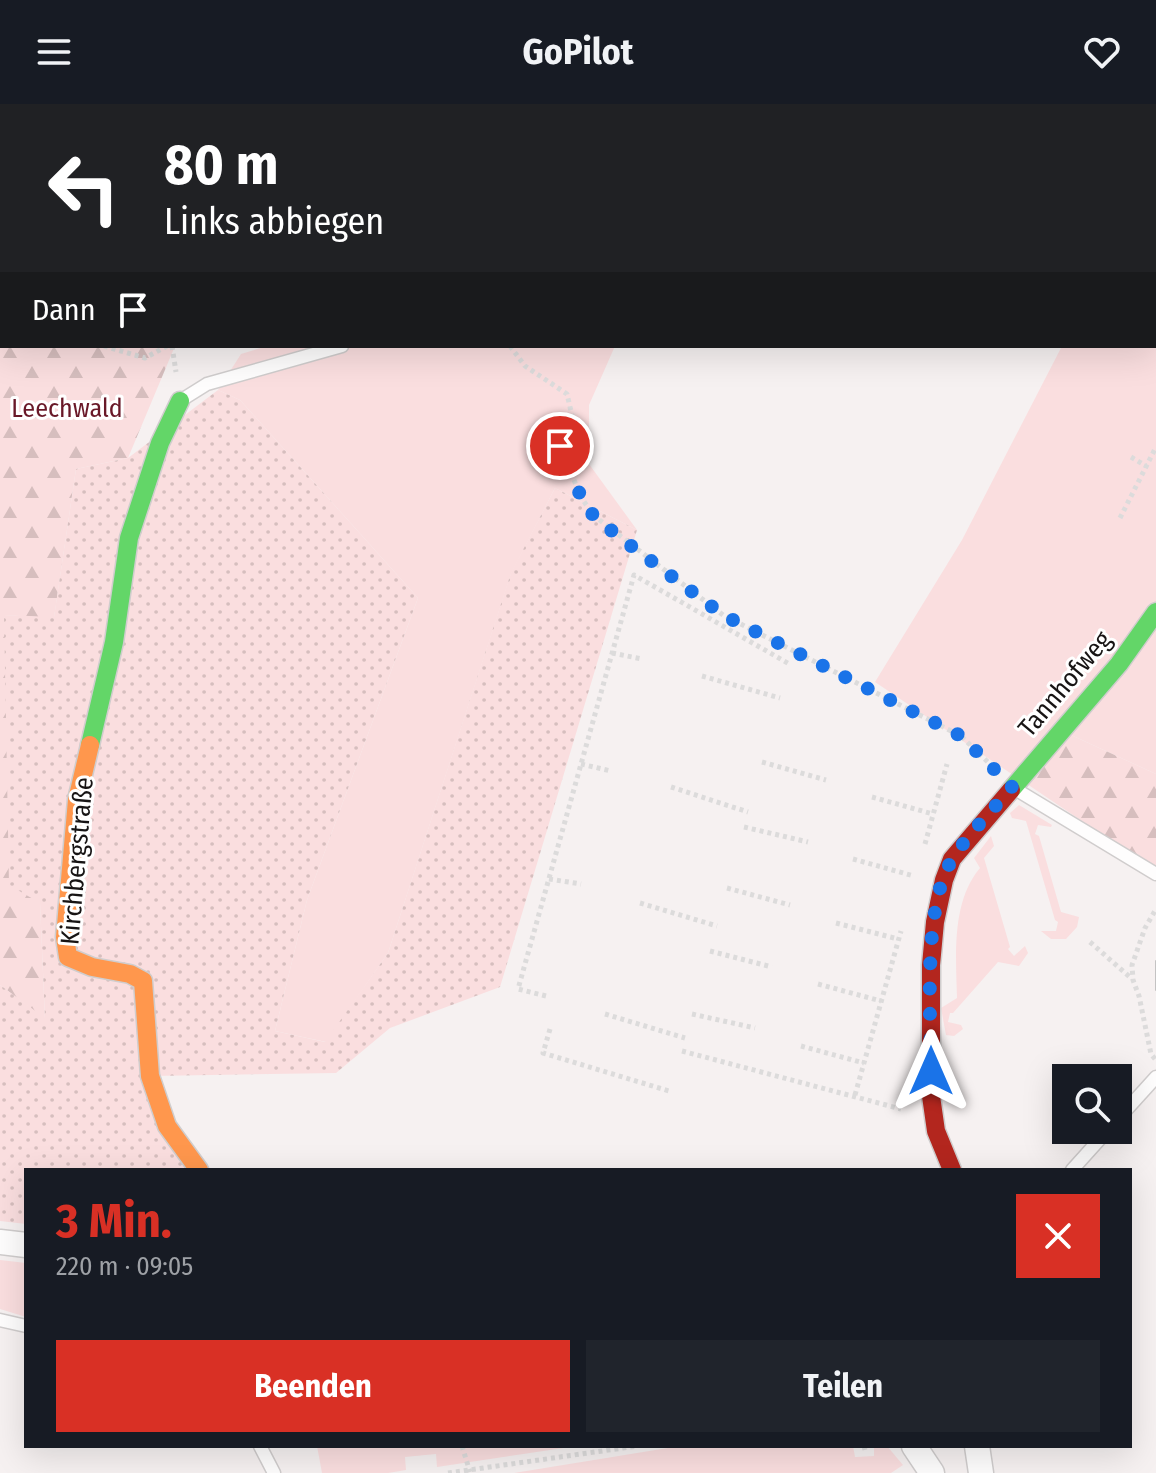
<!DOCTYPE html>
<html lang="de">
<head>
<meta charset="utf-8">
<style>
  :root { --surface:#171b24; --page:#20242c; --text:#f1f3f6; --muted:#9ea1a6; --accent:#d93025 }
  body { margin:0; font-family:"Fira Sans Condensed",sans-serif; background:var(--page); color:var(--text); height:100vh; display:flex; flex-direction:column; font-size:30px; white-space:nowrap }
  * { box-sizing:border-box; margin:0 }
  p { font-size:26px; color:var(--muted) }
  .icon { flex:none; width:44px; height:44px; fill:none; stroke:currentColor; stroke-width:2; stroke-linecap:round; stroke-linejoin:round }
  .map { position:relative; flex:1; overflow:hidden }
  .details { position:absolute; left:24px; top:1064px; width:1108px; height:280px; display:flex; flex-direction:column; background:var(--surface); border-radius:0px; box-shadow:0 8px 32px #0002 }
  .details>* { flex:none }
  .hud { position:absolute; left:0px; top:0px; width:1156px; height:244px; box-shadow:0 8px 32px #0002; background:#202124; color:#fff; overflow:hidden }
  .buttons { position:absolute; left:1052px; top:960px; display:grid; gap:16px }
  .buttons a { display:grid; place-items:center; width:80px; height:80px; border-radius:0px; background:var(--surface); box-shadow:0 8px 32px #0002; font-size:40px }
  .pin { position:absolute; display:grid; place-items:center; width:68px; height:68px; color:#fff; margin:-34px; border:4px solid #fff; border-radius:50%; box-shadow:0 2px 8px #0007 }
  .me { position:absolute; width:88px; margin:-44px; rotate:0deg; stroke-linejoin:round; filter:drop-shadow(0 0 6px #0008) }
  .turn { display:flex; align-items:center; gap:28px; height:168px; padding:0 32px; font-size:36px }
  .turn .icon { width:104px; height:104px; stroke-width:2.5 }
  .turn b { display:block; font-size:56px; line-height:68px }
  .then { display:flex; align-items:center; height:76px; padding:0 32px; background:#0003; gap:16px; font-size:30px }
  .round { display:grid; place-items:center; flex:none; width:84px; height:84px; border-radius:0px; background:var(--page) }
  .head { display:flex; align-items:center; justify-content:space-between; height:136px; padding:0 32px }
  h1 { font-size:48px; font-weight:700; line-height:60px; color:var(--accent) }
  .action { display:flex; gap:16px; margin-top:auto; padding:16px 32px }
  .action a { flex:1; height:92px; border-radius:0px; background:var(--accent); color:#fff; font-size:32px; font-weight:700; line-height:92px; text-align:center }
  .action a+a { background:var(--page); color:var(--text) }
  header { display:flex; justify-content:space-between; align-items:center; height:104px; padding:0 32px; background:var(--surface); font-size:36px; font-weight:700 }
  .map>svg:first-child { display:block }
  .grass { fill:#fadedf }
  .forest { fill:url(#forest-firs) }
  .garden { fill:url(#garden-dots) }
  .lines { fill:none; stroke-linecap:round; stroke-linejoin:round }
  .lane-casing { stroke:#d0cdcd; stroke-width:15 }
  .street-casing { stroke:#d0cdcd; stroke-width:27 }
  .fast-casing { stroke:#d0cdcd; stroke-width:21 }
  .slow-casing { stroke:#d0cdcd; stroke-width:21 }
  .jam-casing { stroke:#d0cdcd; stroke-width:21 }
  .path { stroke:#dcdbdb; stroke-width:5; stroke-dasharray:4 4; stroke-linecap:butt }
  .lane { stroke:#fefdfd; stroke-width:12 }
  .street { stroke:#fefdfd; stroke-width:24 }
  .fast { stroke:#63d668; stroke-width:18 }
  .slow { stroke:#ff974d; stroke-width:18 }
  .jam { stroke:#b3261e; stroke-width:18 }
  .tram { stroke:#c4c3c3; stroke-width:2 }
  .route { stroke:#1a73e8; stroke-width:14; stroke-dasharray:0 25.2 }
  .labels { text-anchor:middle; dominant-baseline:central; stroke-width:6; stroke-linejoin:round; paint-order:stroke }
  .park-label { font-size:26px; fill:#691828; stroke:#fff }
  .street-label { font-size:26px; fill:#171414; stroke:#fff }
</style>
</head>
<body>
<header><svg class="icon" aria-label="menu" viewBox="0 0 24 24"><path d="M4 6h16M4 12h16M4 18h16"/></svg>GoPilot<svg class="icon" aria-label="heart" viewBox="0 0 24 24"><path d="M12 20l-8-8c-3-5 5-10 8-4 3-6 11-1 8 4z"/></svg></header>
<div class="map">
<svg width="1156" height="1369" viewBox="0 0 1156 1369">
  <defs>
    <pattern id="forest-firs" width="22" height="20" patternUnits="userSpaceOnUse" patternTransform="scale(2)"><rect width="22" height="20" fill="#fadedf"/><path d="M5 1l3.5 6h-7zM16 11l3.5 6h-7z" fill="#d6bebe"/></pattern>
    <pattern id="garden-dots" width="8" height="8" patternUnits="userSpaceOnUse" patternTransform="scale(2)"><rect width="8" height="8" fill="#fadedf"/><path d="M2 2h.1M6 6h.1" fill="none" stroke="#d6bebe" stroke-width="1.8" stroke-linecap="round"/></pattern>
  </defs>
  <rect width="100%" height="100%" fill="#f6f1f1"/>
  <g class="grass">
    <path d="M1156,61V670L1071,631L1019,675L875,578L962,436L1062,242H1154Z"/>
    <path d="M267,242H615L589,301V360L637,426L555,384L511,470L388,849L326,938L275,927L307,796L418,494L240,296L218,286L241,250Z"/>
    <path d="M1019,701L1052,721L1051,723L1038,721L1035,730L1039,732L1061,808L1079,813L1077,823L1066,835H1051L1041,827H1056L1058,818L1055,816L1026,717L1012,714L1010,709Z"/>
    <path d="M991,732L994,742L984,754L1010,843L1008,845L1014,852L1025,842L1028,849L1019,862L998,858L953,909H950L948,918L961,921L963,925L954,932L946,931L941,904L957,894C956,853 951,798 980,764L974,754Z"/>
    <path d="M0,1156L26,1159V1213L0,1205Z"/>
    <path d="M317,1342H577L437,1363L436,1350L405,1353L406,1366L388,1369H322Z"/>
    <path d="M680,1342H853L855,1353L874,1352V1342H887L903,1361L891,1369H514Z"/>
  </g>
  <g class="forest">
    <path d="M0,0H342L2,2V242H175L128,354L76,365L54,514L4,511L40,798L45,915L0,881Z"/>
    <path d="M1071,631L1156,670V767L1027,680Z"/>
  </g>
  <path class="garden" d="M218,286L240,296L418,494L307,796L275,927L325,938L388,849L511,469L555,384L637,426L500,883L390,924L336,969L151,972L199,1066H26V1120L0,1117V881L45,914L40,799L9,781L4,511L54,513L76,365L128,354Z"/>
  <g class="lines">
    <g class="lane-casing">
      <g id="lane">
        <path d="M787,2L790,0"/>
        <path d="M183,295L207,280L342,242"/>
        <path d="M1015,685L1156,770"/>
        <path d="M1118,1015L1156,973"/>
        <path d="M1072,1066L1108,1026"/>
        <path d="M0,1216L26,1222"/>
        <path d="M260,1342L274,1369"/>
      </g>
    </g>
    <g class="street-casing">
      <g id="street">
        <path d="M0,1138L26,1141"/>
        <path d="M914,1342L932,1369"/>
        <path d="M977,1342L981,1369"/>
      </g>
    </g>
    <g class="fast-casing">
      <g id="fast">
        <path d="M90,641L114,538L129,434L160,339L180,297"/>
        <path d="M1011,686L1119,560L1156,508"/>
      </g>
    </g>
    <g class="slow-casing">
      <path id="slow" d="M90,641L77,696L65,833L68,853L92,863L130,870L143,877L150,972L167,1022L199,1066"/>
    </g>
    <g class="jam-casing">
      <path id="jam" d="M952,1066L936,1027L931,992V861L935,818L944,776L952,755L1011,686"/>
    </g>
    <g class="path">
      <path d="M402,0L403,2"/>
      <path d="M312,2L313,0"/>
      <path d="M0,231H2"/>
      <path d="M104,242L145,254L167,242"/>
      <path d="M172,242L176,268"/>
      <path d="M510,242L525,262L567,290L573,316L560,342L581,393L593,411L723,511L961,632L993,663"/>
      <path d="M1131,353L1146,362"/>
      <path d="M1120,414L1156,343"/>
      <path d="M612,549L642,555"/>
      <path d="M702,572L780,594"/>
      <path d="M762,658L826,676"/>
      <path d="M581,660L611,667"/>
      <path d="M671,683L748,708"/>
      <path d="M872,693L933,710"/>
      <path d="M744,723L808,738"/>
      <path d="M925,740L947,660"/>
      <path d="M853,755L914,772"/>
      <path d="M549,775L581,780"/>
      <path d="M727,784L790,801"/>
      <path d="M640,799L717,822"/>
      <path d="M836,819L898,835"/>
      <path d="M1090,838L1132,875"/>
      <path d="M710,847L772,863"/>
      <path d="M818,880L881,897"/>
      <path d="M546,892L518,885L634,471L791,561"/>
      <path d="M605,910L685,934"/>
      <path d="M692,910L755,924"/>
      <path d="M550,925L543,949L669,987"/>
      <path d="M801,942L864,959"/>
      <path d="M682,947L901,1005"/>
      <path d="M1155,955L1151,950L1139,892L1133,876L1132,861L1145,824L1156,805"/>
      <path d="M855,991L901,827"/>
      <path d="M462,1342L470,1368"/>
      <path d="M864,1342L865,1346"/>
      <path d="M448,1369L637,1342"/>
    </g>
    <use href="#lane" class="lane"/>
    <use href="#street" class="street"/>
    <use href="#fast" class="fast"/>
    <use href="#slow" class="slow"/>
    <use href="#jam" class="jam"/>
    <path class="tram" d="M1156,857V886"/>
  </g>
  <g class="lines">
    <path class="route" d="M560,342L581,393L593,411L618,432L723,511L961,632L1012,683C993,706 969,729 953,754C922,801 931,911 931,967"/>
  </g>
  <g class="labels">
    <g class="park-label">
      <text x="67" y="304">Leechwald</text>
    </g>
    <g class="street-label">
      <text transform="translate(1065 580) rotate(-50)">Tannhofweg</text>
      <text transform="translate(77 757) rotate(-85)">Kirchbergstraße</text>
    </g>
  </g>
</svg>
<div class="buttons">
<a><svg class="icon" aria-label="search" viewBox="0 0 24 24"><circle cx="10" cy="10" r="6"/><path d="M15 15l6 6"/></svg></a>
</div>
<div class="pin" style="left:560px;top:342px;background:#d93025"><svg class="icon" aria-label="arrive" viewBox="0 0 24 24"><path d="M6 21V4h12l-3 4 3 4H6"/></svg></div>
<svg class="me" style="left:931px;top:967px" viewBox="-20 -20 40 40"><path d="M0-17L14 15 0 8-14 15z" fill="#1a73e8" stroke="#fff" stroke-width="4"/></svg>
<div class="hud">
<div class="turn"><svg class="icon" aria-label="left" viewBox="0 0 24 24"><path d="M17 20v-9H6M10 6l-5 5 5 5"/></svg><div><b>80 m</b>Links abbiegen</div></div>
<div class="then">Dann<svg class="icon" aria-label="arrive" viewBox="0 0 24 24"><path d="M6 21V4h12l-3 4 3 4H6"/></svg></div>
</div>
<section class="details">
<div class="head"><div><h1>3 Min.</h1><p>220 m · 09:05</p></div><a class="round" style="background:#d93025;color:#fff"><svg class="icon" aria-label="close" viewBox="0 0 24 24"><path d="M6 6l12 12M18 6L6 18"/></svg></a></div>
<div class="action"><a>Beenden</a><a>Teilen</a></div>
</section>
</div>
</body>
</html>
